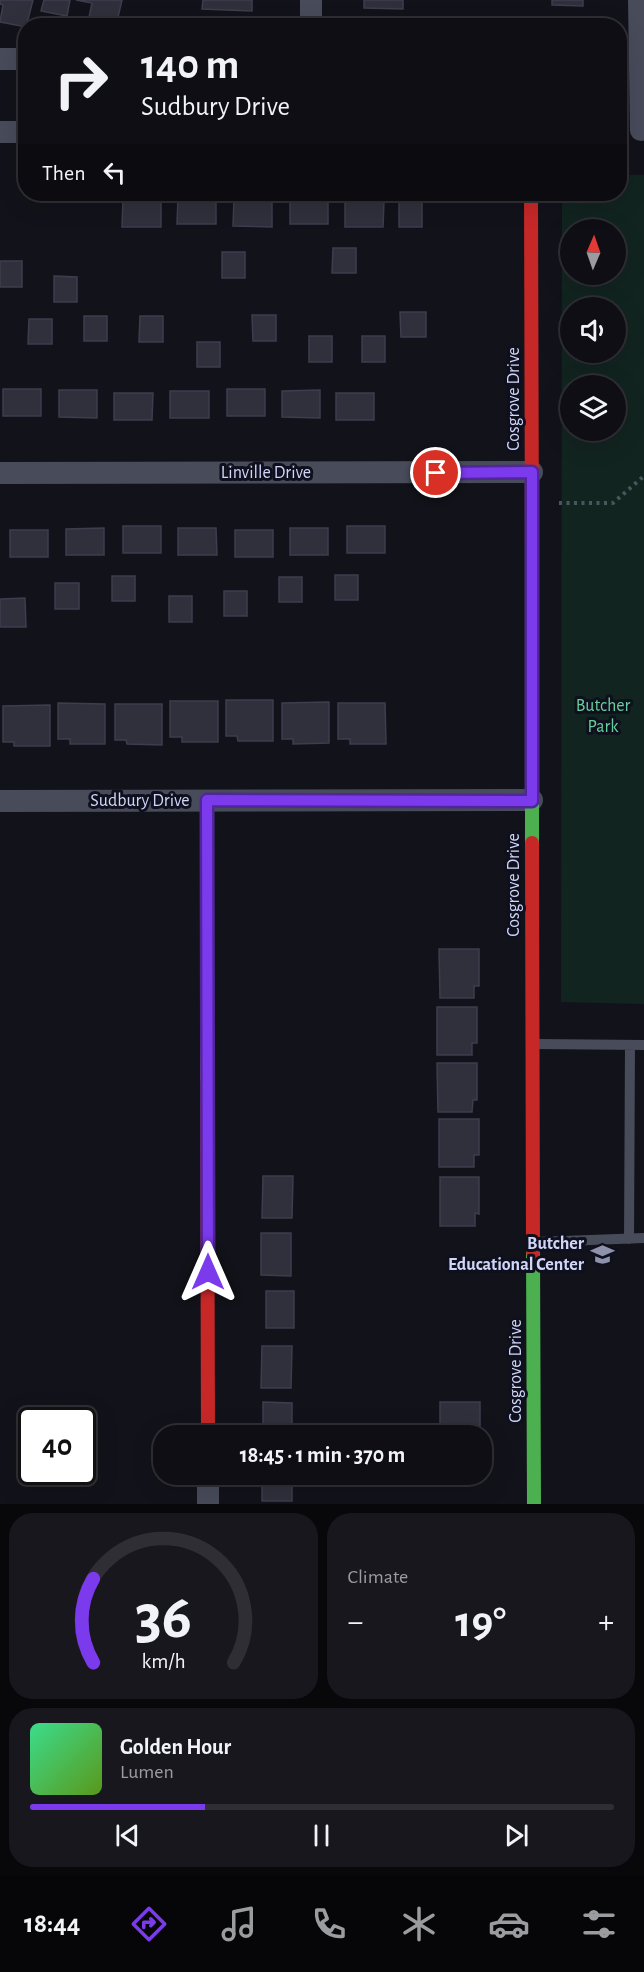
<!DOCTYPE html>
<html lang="en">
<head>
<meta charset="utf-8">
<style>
  :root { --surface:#0e0e14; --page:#17171d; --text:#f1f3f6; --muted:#9b9ca0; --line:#2e2e34; --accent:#7c3aed }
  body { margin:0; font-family:"Alegreya Sans",sans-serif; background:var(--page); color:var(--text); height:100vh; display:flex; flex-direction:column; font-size:22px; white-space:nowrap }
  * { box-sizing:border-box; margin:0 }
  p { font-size:20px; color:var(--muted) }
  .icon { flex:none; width:33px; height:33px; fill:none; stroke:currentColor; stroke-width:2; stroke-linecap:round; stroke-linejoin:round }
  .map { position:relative; height:1504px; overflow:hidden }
  .details { display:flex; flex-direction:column; gap:9px; padding:9px; background:#08080b; flex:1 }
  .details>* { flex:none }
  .top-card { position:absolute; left:18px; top:18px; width:609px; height:183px; border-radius:24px; box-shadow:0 6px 24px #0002,0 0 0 2px var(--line); background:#0e0e14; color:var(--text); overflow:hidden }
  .needle { width:39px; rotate:2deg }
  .buttons { position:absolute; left:560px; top:219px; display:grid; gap:12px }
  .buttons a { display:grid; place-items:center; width:66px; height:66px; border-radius:50%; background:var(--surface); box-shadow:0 6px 24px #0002,0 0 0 2px var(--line); font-size:30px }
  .speed { position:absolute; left:18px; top:1407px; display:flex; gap:12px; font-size:30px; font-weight:700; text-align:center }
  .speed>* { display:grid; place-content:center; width:78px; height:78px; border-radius:50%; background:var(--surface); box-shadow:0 6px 24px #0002,0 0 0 2px var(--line); line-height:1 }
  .speed .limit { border:3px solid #111; border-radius:9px; background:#fff; color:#111 }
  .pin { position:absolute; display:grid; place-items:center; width:51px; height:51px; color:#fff; margin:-26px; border:3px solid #fff; border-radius:50%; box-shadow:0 2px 6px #0007 }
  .me { position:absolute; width:66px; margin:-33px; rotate:0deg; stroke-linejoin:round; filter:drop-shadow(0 0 4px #0008) }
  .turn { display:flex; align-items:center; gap:21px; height:126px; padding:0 24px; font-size:27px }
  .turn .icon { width:78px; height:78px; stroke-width:2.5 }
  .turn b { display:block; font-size:42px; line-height:51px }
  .then { display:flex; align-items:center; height:57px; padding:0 24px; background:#0003; gap:12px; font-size:22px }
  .big { font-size:45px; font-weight:700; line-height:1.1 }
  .details .tile { flex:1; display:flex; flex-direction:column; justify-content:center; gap:9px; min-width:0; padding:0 21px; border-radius:24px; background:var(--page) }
  .details .dial { align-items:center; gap:0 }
  .dial svg { height:156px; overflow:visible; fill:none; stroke:var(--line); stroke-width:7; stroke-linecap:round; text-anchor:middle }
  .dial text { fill:var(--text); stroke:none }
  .song { display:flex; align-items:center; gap:18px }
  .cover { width:72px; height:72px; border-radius:9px; background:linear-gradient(135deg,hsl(150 70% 55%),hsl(90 70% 35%)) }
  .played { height:6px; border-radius:3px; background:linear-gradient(90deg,var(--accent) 30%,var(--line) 30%) }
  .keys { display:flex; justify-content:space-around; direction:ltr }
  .heat { display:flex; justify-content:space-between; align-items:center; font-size:33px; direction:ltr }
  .details .tiles { flex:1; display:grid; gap:9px; grid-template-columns:1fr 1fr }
  .tile:last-child { grid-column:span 2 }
  .trip { position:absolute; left:153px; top:1425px; width:339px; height:60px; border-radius:24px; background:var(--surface); box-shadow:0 6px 24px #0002,0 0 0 2px var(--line); font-weight:700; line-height:60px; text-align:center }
  .dock { display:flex; height:96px; justify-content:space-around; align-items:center; background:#060608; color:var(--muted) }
  .dock .icon { width:42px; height:42px }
  .dock .on { color:var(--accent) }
  .dock b { font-size:27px; color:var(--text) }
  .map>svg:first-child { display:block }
  .green { fill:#122420; fill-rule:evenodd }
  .building { fill:#30303c; stroke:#3d3e4d; stroke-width:1.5 }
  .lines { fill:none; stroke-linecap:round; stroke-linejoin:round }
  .path { stroke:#48575c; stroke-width:4; stroke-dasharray:3 4.5; stroke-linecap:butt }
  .lane { stroke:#484b5a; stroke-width:10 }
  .street { stroke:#484b5a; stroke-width:22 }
  .fast { stroke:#4caf50; stroke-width:14 }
  .slow { stroke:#ffc107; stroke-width:14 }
  .jam { stroke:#c62828; stroke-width:14 }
  .route-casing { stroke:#51269a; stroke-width:15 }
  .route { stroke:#7c3aed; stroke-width:10 }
  .labels { text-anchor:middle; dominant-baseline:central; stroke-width:6; stroke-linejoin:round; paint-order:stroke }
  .street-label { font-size:18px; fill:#d1d6f9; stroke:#0f101d }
  .park-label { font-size:18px; fill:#67cf9b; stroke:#0f101d }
  .poi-label { font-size:18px; font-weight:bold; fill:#d1d6f9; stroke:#0f101d; text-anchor:end }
</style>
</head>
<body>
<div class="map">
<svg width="644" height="1504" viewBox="0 0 644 1504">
  <rect width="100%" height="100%" fill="#12131a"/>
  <path class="green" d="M 620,175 L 644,175 L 644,1004 L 561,1002 L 562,194 L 620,194 ZM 570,230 L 615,230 L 615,274 L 570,274 ZM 570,308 L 615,308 L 615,352 L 570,352 ZM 570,386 L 615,386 L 615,430 L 570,430 Z"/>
  <path class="building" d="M 0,0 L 33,0 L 26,27 L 0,22 L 3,5 L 0,4 Z
    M 44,0 L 70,0 L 67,16 L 41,11 Z
    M 76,0 L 122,0 L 116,26 L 88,22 L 92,3 Z
    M 203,0 L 252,0 L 252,11 L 202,9 Z
    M 364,0 L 403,0 L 403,9 L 364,8 Z
    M 552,0 L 583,0 L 583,6 L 552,5 Z
    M 363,17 L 394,18 L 393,26 L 362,26 Z
    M 550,18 L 585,19 L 585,26 L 550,26 Z
    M 178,197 L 216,198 L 216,224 L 177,224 Z
    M 290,197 L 328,198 L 328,224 L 290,224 Z
    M 123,199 L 161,200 L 161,227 L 122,227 Z
    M 234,199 L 272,199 L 272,227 L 233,226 Z
    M 345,200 L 384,201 L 383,227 L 345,227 Z
    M 399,201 L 422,201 L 422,227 L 399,227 Z
    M 333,248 L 356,248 L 356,273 L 332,273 Z
    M 222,252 L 245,252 L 245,278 L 222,278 Z
    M 0,261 L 22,261 L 22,287 L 0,287 Z
    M 54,276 L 77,277 L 77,302 L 54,302 Z
    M 400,312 L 426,312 L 426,337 L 401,337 Z
    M 252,315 L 276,315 L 276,341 L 253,341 Z
    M 84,316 L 107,316 L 107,341 L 84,341 Z
    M 140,316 L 163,316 L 163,342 L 139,342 Z
    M 29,319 L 52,319 L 52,344 L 28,344 Z
    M 309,336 L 332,336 L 332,362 L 309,362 Z
    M 362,336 L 385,336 L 385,362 L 362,362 Z
    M 197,342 L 220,342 L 220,367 L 197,367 Z
    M 3,389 L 41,389 L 41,416 L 3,416 Z
    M 227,389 L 265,389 L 265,416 L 227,416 Z
    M 59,390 L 97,390 L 97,418 L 59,417 Z
    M 320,390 L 320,418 L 282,417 L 282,391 Z
    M 170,391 L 209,391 L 209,418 L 170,418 Z
    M 114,393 L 153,393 L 152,420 L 114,420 Z
    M 336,393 L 374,393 L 374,420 L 336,420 Z
    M 123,526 L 161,526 L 161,553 L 123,553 Z
    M 347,526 L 385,526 L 385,553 L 347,553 Z
    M 104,528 L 104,555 L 66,555 L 66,529 Z
    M 178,528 L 216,528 L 217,555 L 178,555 Z
    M 290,528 L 328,528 L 328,555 L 290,555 Z
    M 10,530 L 48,530 L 48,557 L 10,557 Z
    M 235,530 L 273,530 L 273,557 L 235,557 Z
    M 335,575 L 358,575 L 358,600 L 335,600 Z
    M 112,576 L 135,576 L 135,601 L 112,601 Z
    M 279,577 L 302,577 L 302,602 L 279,602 Z
    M 55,583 L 79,583 L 79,609 L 55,609 Z
    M 224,591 L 247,591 L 247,616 L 224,616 Z
    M 169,596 L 192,596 L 192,622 L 169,622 Z
    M 25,598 L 26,627 L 0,627 L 0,599 Z
    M 226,700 L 273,700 L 273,741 L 238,741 L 237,736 L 226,736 Z
    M 170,701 L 218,701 L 218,742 L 182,742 L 182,737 L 170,737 Z
    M 329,702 L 329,743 L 293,744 L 293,739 L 282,739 L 282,703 Z
    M 58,703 L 105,704 L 105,744 L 70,744 L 70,739 L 58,739 Z
    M 338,703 L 385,703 L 386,744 L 350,744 L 350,739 L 338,739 Z
    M 115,704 L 162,704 L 162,745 L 127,744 L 126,740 L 115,740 Z
    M 50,705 L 50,746 L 14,746 L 14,742 L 3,742 L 3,706 Z
    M 439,949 L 479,949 L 479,986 L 474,986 L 474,998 L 440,998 Z
    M 437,1007 L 477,1007 L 477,1043 L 472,1043 L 472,1055 L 437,1055 Z
    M 437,1063 L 477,1063 L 477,1100 L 473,1100 L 472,1112 L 438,1112 Z
    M 439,1119 L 479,1119 L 479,1155 L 474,1155 L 474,1167 L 439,1167 Z
    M 263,1176 L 293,1176 L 292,1218 L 262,1218 Z
    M 440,1177 L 479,1177 L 479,1214 L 475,1213 L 475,1226 L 440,1226 Z
    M 261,1233 L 291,1233 L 291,1276 L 261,1275 Z
    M 266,1291 L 294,1291 L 294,1328 L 266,1328 Z
    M 262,1346 L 292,1346 L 291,1388 L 261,1388 Z
    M 263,1402 L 292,1403 L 292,1436 L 263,1436 Z
    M 440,1402 L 480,1402 L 480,1436 L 440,1436 Z
    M 262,1474 L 292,1474 L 292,1501 L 262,1501 Z"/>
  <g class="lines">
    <path class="path" d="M 559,503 L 613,503 L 644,476"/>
    <path class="lane" d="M 536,1044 L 644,1045
      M 629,1239 L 630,1045
      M 536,1242 L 644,1238"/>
    <path class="street" d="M 311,0 L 311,26
      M 639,0 L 641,130
      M 0,59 L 26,59
      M 0,132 L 26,132
      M 0,473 L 532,472
      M 0,801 L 532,800
      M 208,1474 L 208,1504"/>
    <path class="fast" d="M 532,552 L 532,843
      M 533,1252 L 534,1504"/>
    <path class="slow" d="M 207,800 L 207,1083"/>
    <path class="jam" d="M 531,194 L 532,552
      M 532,843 L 533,1252
      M 207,1083 L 208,1436"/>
  </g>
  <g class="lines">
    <defs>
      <path id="route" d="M 208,1272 L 207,800 L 532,801 L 532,472 L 436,473"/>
    </defs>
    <use href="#route" class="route-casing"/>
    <use href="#route" class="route"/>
  </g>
  <defs>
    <symbol id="school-bare" viewBox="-9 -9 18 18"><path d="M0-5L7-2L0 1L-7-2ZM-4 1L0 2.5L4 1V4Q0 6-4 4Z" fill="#8e92ab" stroke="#0f101d" stroke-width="2.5" paint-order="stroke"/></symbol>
  </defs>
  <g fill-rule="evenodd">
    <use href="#school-bare" x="586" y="1238" width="33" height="33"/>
  </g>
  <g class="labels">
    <g class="street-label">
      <text transform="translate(514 399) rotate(-90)">Cosgrove Drive</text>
      <text x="266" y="473">Linville Drive</text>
      <text x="140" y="801">Sudbury Drive</text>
      <text transform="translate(514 885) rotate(-90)">Cosgrove Drive</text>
      <text transform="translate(516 1371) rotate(-90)">Cosgrove Drive</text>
    </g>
    <g class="park-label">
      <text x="603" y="706">Butcher<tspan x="603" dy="21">Park</tspan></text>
    </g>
    <g class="poi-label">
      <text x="584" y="1244">Butcher<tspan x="584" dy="21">Educational Center</tspan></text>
    </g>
  </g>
</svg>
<div class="buttons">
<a><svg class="needle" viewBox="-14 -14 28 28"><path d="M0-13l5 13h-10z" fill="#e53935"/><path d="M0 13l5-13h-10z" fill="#9b9ca0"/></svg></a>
<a><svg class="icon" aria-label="sound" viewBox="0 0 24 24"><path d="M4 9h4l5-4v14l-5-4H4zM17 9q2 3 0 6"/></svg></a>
<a><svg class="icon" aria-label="layers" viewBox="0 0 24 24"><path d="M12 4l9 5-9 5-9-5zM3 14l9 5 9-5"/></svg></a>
</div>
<div class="speed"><div class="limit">40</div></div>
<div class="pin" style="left:436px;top:473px;background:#d93025"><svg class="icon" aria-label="arrive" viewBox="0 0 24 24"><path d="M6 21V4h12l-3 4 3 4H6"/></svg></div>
<svg class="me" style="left:208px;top:1272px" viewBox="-20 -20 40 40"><path d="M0-17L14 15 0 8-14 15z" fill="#7c3aed" stroke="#fff" stroke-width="4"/></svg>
<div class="trip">18:45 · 1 min · 370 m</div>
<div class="top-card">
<div class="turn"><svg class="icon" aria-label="right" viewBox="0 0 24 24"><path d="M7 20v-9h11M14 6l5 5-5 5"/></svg><div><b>140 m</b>Sudbury Drive</div></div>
<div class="then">Then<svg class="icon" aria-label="left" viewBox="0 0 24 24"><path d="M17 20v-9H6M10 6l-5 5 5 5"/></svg></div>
</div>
</div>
<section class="details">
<div class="tiles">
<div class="tile dial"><svg viewBox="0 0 100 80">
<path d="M14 69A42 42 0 1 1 86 69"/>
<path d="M14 69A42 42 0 0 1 14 26" stroke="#7c3aed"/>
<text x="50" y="56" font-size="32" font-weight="700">36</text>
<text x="50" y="72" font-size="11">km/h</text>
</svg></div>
<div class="tile"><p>Climate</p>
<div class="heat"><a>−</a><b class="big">19°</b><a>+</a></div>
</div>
<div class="tile">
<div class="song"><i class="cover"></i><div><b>Golden Hour</b><p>Lumen</p></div></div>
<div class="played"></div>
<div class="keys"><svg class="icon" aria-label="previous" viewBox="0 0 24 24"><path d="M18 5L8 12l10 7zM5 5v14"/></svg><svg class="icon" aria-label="pause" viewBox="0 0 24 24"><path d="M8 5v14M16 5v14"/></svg><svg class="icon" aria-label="next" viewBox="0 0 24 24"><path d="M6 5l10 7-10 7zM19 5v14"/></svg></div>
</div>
</div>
</section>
<nav class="dock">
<b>18:44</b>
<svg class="icon on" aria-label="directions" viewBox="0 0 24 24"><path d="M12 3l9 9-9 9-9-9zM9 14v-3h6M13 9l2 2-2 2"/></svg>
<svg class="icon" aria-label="music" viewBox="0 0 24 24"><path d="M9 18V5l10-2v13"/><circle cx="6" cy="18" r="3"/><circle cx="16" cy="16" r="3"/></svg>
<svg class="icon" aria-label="phone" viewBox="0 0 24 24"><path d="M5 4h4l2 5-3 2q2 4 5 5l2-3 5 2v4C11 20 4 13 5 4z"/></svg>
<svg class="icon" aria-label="climate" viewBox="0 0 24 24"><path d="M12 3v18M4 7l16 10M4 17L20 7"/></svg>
<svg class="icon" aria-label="car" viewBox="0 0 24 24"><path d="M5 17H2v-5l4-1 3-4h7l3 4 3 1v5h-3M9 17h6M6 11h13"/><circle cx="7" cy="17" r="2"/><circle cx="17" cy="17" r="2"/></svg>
<svg class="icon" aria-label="filters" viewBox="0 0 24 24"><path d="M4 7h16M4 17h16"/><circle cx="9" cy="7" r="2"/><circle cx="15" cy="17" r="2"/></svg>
</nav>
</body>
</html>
